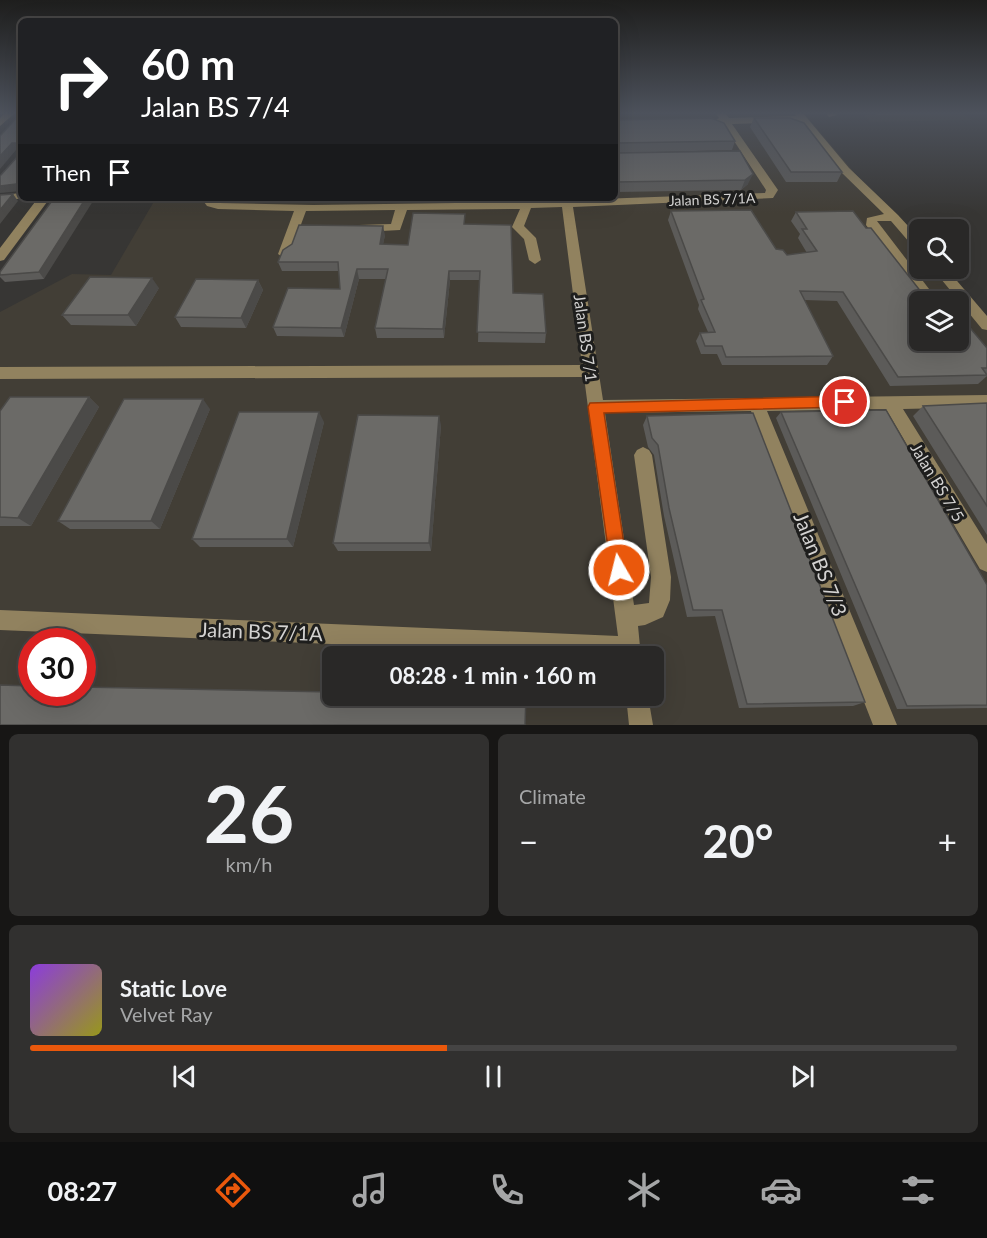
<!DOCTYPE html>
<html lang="en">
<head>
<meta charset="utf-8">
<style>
  :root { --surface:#292827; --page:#31302f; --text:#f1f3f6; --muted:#a5a6a7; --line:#454444; --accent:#ea580c }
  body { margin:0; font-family:Lato,sans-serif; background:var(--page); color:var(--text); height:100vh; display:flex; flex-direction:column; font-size:22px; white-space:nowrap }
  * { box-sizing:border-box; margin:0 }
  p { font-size:20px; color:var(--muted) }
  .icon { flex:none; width:33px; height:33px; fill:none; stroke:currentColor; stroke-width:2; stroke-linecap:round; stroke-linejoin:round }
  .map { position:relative; height:725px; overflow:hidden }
  .drawer { display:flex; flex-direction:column; gap:9px; padding:9px; background:#171615; flex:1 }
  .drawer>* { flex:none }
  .guide { position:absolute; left:18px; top:18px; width:600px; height:183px; border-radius:9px; box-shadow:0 6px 24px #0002,0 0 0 2px var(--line); background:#202124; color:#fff; overflow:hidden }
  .controls { position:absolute; left:909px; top:219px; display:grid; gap:12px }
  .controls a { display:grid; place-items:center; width:60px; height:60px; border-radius:9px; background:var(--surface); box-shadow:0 6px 24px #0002,0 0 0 2px var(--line); font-size:30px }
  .speed { position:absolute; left:18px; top:628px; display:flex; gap:12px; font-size:30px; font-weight:700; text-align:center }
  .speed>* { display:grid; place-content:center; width:78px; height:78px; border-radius:50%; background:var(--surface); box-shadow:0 6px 24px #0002,0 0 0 2px var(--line); line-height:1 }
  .speed .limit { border:9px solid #d22; background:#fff; color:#111 }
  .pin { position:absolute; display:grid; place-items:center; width:51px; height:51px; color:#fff; margin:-26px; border:3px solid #fff; border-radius:50%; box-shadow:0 2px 6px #0007 }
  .me { position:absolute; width:66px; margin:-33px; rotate:352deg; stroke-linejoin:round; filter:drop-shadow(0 0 4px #0008) }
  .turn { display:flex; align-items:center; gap:21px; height:126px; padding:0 24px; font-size:27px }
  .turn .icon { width:78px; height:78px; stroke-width:2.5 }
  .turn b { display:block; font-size:42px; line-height:51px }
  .then { display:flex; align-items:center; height:57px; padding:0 24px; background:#0003; gap:12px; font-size:22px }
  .big { font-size:45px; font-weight:700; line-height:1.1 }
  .drawer .widget { flex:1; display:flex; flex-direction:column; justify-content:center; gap:9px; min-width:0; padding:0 21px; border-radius:9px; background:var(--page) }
  .drawer .dial { align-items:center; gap:0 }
  .dial b { font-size:78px; line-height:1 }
  .song { display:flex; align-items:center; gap:18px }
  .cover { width:72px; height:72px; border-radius:9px; background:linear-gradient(135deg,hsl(270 70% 55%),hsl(60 70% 35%)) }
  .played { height:6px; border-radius:3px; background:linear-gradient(90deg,var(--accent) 45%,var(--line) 45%) }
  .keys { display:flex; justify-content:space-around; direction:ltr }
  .heat { display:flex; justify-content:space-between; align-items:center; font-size:33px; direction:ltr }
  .drawer .tiles { flex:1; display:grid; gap:9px; grid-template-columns:1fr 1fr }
  .widget:last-child { grid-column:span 2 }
  .trip { position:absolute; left:322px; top:646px; width:342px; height:60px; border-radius:9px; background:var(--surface); box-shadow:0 6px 24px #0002,0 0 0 2px var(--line); font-weight:700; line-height:60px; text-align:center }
  .tab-bar { display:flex; height:96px; justify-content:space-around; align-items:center; background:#101010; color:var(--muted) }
  .tab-bar .icon { width:42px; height:42px }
  .tab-bar .selected { color:var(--accent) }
  .tab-bar b { font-size:27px; color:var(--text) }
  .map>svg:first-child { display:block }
  .built { fill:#423e36; fill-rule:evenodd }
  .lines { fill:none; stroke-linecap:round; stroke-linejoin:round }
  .minor { fill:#91825f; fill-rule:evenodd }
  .wall { fill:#5c5b59 }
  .shaded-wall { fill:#4b4a48 }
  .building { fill:#6b6a67; stroke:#4b4a48; stroke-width:1.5 }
  .route { fill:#ea580c; stroke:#983908; stroke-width:1.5 }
  .labels { text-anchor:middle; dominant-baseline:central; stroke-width:6; stroke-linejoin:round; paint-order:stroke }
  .far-street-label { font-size:14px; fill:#d3d2d1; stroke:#1e1e1d }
  .street-label { font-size:16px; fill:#d3d2d1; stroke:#1e1e1d }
  .near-street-label { font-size:20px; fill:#d3d2d1; stroke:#1e1e1d }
</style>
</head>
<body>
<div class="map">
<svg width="987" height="725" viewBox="0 0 987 725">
  <rect width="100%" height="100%" fill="#373634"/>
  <path class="built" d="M 615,112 L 803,112 L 919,249 L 920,268 L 936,269 L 987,328 L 987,725 L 0,725 L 0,312 L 72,274 L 111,275 L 156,198 L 615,198 ZM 920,302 L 958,302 L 958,340 L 920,340 ZM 32,642 L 82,642 L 82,693 L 32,693 ZM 333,657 L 654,657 L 654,696 L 333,696 Z
    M 861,112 L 961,112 L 972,120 L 871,122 Z"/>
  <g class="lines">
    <path class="minor" d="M 6,112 L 16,112 L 0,126 L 0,118 Z
      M 715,112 L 724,112 L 729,118 L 796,116 L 793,112 L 802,112 L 849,168 L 898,215 L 920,239 L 920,251 L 916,250 L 891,221 L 877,221 L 939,302 L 924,302 L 866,225 L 867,218 L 884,214 L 841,172 L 800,122 L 732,124 L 778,190 L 773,198 L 573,207 L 603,400 L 987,395 L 987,407 L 903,409 L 987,544 L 987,572 L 980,569 L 886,409 L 767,411 L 897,725 L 873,725 L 751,411 L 605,413 L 634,605 L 649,603 L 651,577 L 634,455 L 637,450 L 643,447 L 649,450 L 652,455 L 671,577 L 670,600 L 663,617 L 645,625 L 638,626 L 641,657 L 0,630 L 0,610 L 618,636 L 584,377 L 0,379 L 0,367 L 582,365 L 562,207 L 531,208 L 524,226 L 536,238 L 541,260 L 535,264 L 529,260 L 524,239 L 512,227 L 520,209 L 407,210 L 400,230 L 363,232 L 357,228 L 359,225 L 391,224 L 395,210 L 306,211 L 290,254 L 284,258 L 278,254 L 294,211 L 218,209 L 207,206 L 201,198 L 213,198 L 219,203 L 313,205 L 521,202 L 520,198 L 532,198 L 532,201 L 561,200 L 560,198 L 572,198 L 572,200 L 765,193 L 766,190 L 723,124 L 714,121 L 719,118 Z
      M 825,112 L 834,112 L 837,115 L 829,117 Z
      M 21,193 L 21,198 L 25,198 L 0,201 L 0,195 Z
      M 38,198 L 50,198 L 4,260 L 0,261 L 0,248 Z
      M 932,268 L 946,268 L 987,316 L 987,330 L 982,329 Z
      M 626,696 L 648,696 L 653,725 L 629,725 Z"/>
  </g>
  <path class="wall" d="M 873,112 L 987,112 L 987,114 L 877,115 Z
    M 754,118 L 842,172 L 837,182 L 786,182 L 750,127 Z
    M 615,120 L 735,141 L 732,150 L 616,153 L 740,151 L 748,184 L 741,190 L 615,192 Z
    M 54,198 L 44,279 L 5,282 L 0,277 L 0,272 Z
    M 671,211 L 776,249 L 787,255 L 807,253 L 798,238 L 800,234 L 791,221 L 796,212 L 920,340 L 987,348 L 987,376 L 978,384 L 890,386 L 837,301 L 804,300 L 833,356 L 827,365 L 722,365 L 717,354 L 701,354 L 696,341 L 700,333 L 708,332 L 698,309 L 699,305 L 668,220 Z
    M 465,224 L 513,293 L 546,333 L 545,343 L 478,342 L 480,280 L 450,280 L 444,338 L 377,338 L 375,328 L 386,279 L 359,279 L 344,337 L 277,336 L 273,327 L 340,289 L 339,271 L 282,271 L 278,262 L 385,235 L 383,244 L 408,245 Z
    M 258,280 L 263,290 L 246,328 L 181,327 L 175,317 Z
    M 159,288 L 136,326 L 71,325 L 62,315 Z
    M 89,397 L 99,407 L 31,526 L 0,526 L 0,411 Z
    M 987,403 L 987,535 L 913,416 L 923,406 Z
    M 210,409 L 160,529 L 70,529 L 58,521 Z
    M 781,412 L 987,585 L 987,708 L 897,709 L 776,418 Z
    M 647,416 L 865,702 L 853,706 L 739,708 L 715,616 L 687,617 L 664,516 L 654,455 L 648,447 L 643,425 Z
    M 324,422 L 293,547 L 200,547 L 192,539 Z
    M 441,425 L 431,551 L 338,551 L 333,543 Z"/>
  <path class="shaded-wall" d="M 12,143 L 18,143 L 21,149 L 16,150 L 0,169 L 0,156 Z
    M 753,174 L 748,184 L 741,190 L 745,180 Z
    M 16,184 L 21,191 L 0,193 L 0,186 Z
    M 13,194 L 18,201 L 0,224 L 0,210 Z
    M 86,198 L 95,198 L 44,279 L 39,272 Z
    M 383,226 L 385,235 L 381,254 L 380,244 Z
    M 357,269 L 359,279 L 344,337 L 341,328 Z
    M 449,271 L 450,280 L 444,338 L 443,329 Z
    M 152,278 L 159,288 L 136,326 L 128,315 Z
    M 258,280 L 263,290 L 246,328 L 241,318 Z
    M 89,397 L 99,407 L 31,526 L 18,518 Z
    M 203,399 L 210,409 L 160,529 L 151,521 Z
    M 319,412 L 324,422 L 293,547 L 287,539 Z
    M 439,416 L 441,425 L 431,551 L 429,543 Z"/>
  <path class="building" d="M 21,113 L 21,186 L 20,187 L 16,184 L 0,186 L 0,176 L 18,156 L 18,143 L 12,143 L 0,156 L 0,136 Z
    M 711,118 L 724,123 L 735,141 L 617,143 L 615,149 L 615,120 Z
    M 754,118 L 790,118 L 804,123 L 842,172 L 791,172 Z
    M 615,151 L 617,153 L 740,151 L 753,174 L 745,180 L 615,182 Z
    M 13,194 L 0,210 L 0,195 Z
    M 54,198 L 86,198 L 39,272 L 0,275 L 0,272 Z
    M 751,210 L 776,249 L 783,250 L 787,255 L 817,251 L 802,229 L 807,229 L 796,212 L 853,211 L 866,228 L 871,228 L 929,302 L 920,302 L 920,340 L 958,340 L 958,323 L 966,323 L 987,348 L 987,368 L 982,368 L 987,375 L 898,377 L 843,292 L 800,291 L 833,356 L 726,357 L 722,346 L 705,346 L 700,333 L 715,332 L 701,300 L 704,299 L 671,211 Z
    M 413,213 L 465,214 L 464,224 L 511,225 L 513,293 L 543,294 L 546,333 L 477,332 L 480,271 L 449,271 L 443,329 L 375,328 L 388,269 L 357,269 L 341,328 L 273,327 L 288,288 L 340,289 L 338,262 L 278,262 L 283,250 L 292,244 L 299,225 L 383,226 L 380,244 L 408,245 Z
    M 90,277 L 152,278 L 128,315 L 62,315 Z
    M 196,279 L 258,280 L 241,318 L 175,317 Z
    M 10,397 L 89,397 L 18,518 L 0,517 L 0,411 Z
    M 124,399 L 203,399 L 151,521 L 58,521 Z
    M 987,403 L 987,506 L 923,406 Z
    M 886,410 L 987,585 L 987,705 L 907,706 L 781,412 Z
    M 239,412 L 319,412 L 287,539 L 192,539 Z
    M 753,413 L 865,702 L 747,704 L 722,610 L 693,610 L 669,508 L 658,445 L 652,438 L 647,416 Z
    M 358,415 L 439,416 L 429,543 L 333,543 Z
    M 0,685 L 32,686 L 32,693 L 82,693 L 82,687 L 333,692 L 333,696 L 526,696 L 525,725 L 0,725 Z"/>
  <linearGradient id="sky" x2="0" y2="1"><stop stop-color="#1e1e1d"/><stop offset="0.53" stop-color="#4d525c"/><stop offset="1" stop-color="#4d525c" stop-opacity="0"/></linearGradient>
  <rect width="987" height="213" fill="url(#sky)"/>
  <path class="route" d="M 845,396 L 850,397 L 852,402 L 850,406 L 845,407 L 604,413 L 628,570 L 625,576 L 619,579 L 612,576 L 588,407 L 590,403 Z"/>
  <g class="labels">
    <g class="far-street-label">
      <text transform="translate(712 199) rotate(-2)">Jalan BS 7/1A</text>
    </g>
    <g class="street-label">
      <text transform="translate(586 338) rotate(82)">Jalan BS 7/1</text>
      <text transform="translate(938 482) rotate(59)">Jalan BS 7/5</text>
    </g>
    <g class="near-street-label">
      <text transform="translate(821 564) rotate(68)">Jalan BS 7/3</text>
      <text transform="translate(261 631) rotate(2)">Jalan BS 7/1A</text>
    </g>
  </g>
</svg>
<div class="controls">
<a><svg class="icon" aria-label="search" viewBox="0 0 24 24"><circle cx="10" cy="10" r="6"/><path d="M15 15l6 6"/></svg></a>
<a><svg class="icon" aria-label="layers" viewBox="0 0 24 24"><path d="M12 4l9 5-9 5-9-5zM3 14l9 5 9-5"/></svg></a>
</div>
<div class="speed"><div class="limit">30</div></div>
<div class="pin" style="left:845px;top:402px;background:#d93025"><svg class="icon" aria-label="arrive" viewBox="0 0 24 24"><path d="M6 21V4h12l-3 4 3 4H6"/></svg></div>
<svg class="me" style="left:619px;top:570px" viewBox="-20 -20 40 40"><circle r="17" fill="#ea580c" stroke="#fff" stroke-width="3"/><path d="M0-11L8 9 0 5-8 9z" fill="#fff"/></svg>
<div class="trip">08:28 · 1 min · 160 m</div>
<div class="guide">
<div class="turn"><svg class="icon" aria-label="right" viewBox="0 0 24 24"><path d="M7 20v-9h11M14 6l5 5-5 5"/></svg><div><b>60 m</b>Jalan BS 7/4</div></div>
<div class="then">Then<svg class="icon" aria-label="arrive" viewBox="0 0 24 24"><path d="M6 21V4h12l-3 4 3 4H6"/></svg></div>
</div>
</div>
<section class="drawer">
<div class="tiles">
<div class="widget dial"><b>26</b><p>km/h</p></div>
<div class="widget"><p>Climate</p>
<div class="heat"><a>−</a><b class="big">20°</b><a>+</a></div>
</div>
<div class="widget">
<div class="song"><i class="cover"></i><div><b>Static Love</b><p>Velvet Ray</p></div></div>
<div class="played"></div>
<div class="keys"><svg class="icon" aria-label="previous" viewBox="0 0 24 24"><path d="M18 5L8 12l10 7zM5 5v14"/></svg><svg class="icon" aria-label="pause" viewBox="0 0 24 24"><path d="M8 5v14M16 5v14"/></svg><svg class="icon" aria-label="next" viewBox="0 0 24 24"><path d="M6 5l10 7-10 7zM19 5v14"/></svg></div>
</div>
</div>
</section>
<nav class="tab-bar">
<b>08:27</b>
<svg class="icon selected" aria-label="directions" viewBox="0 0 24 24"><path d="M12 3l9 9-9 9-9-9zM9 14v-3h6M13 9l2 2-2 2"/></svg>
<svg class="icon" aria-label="music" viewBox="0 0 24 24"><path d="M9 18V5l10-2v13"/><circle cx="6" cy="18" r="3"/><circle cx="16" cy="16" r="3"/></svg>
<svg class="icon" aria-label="phone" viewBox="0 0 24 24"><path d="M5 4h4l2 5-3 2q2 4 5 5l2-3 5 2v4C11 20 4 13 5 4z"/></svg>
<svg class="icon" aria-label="climate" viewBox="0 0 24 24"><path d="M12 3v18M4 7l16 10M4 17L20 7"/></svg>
<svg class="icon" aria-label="car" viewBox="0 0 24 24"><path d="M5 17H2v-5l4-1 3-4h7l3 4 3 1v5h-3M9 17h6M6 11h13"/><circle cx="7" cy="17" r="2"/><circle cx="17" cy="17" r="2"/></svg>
<svg class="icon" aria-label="filters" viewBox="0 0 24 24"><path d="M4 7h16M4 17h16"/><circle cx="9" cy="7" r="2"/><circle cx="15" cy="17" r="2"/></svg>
</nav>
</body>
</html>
